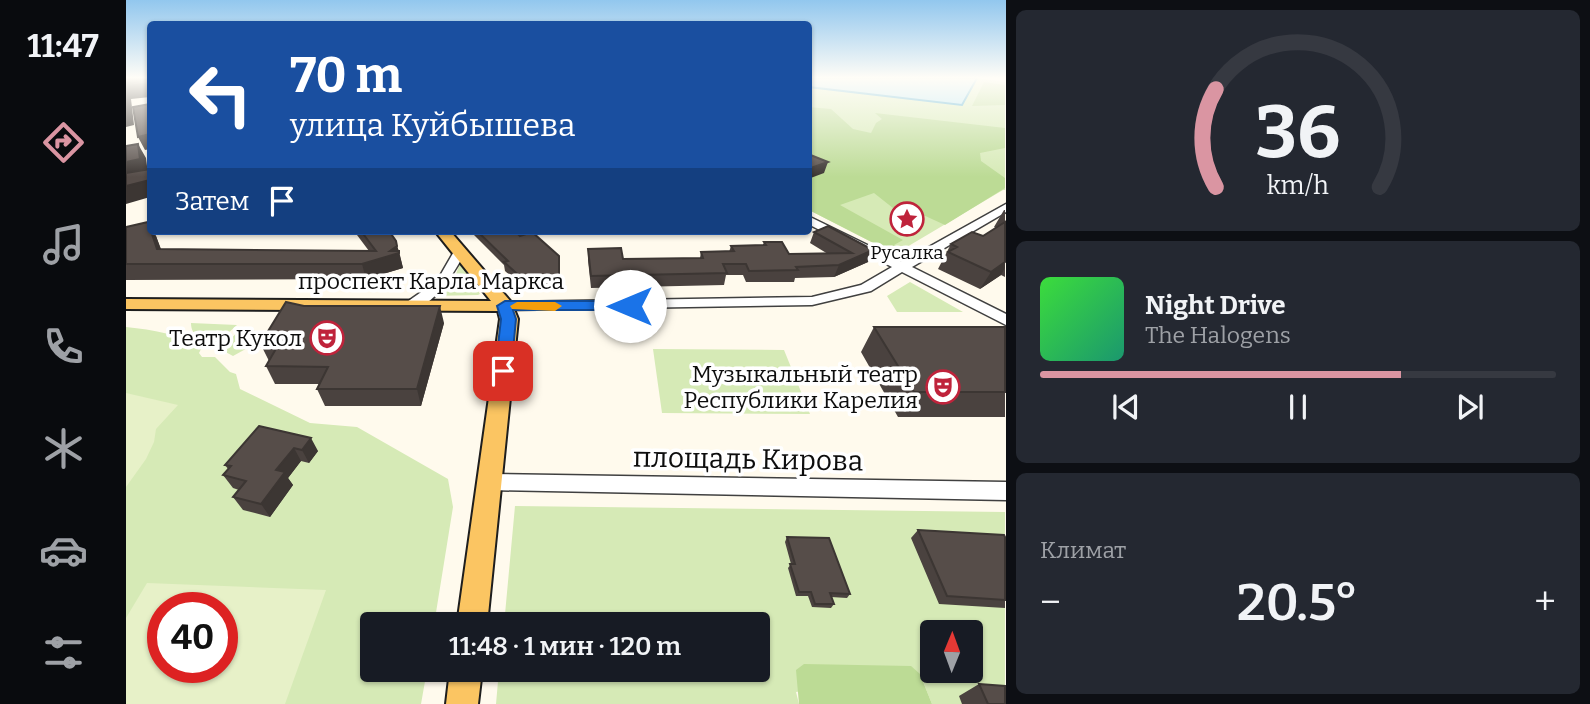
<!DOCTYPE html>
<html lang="ru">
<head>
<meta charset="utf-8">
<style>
  :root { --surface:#171b24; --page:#242831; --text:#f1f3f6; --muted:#9ea1a6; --line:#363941; --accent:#da95a2 }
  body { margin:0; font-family:Bitter,serif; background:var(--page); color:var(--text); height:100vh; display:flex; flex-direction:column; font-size:26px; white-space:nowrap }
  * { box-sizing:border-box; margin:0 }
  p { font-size:23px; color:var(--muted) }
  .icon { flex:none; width:38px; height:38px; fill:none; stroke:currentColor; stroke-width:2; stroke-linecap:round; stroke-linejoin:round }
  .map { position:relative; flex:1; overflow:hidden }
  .panel { display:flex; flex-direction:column; gap:10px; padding:10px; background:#0d0f14; width:584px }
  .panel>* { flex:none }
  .hud { position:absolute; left:21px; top:21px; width:665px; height:214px; border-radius:7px; box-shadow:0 2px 5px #0004; background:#1a4fa0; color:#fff; overflow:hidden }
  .needle { width:46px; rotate:1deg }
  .buttons { position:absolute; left:794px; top:620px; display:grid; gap:14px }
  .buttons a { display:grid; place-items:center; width:63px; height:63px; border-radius:7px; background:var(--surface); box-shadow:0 2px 5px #0004; font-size:35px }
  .speed { position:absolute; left:21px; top:592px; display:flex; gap:14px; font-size:35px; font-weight:700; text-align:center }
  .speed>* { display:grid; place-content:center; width:91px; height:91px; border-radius:50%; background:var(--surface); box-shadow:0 2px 5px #0004; line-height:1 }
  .speed .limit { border:10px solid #d22; background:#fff; color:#111 }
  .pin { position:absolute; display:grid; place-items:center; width:60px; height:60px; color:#fff; margin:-30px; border-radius:14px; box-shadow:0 4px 10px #0006 }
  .me { position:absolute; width:77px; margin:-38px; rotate:270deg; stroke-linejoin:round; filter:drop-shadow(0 0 5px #0008) }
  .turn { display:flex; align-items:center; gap:24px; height:147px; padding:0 28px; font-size:32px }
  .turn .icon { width:91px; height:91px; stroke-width:2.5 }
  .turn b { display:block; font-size:49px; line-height:60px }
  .then { display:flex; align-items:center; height:66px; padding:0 28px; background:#0003; gap:14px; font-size:26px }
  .big { font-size:52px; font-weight:600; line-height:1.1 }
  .panel .card { flex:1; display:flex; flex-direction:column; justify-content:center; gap:10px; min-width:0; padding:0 24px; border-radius:10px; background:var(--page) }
  .panel .dial { align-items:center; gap:0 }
  .dial svg { height:182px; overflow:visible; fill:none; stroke:var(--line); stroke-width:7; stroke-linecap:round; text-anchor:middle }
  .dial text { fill:var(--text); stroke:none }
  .song { display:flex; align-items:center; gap:21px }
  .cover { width:84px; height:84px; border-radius:10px; background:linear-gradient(135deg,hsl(120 70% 55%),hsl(160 70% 35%)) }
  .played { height:7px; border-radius:4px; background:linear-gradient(90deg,var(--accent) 70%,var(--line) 70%) }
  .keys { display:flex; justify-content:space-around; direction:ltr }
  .heat { display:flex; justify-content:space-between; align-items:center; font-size:38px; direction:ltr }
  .trip { position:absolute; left:234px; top:612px; width:410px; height:70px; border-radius:7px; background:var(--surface); box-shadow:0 2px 5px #0004; font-weight:600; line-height:70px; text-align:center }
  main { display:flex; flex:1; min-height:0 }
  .tab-bar { display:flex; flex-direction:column; width:126px; justify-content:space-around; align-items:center; background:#090b0e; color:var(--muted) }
  .tab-bar .icon { width:49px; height:49px }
  .tab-bar .on { color:var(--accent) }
  .tab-bar b { font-size:32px; color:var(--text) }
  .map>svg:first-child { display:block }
  .green { fill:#d6eab6; fill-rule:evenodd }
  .forest { fill:#bcdb95 }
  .pitch { fill:#e7f1c8; fill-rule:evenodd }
  .water { fill:#b1e4f7; stroke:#37a2cf; stroke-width:2 }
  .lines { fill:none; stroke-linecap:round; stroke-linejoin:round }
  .minor-casing { stroke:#404040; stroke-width:3 }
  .major-casing { stroke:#1e1e1e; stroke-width:4 }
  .minor { fill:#fff; fill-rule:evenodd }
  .major { fill:#fbc562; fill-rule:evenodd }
  .wall { fill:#4a423f }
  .shaded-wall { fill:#3c3633 }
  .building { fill:#564d49; stroke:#3c3633; stroke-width:2 }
  .route { fill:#1a73e8; stroke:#114b97; stroke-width:2 }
  .slow { fill:#f59e0b }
  .labels { text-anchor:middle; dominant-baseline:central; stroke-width:7; stroke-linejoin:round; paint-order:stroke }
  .far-poi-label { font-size:19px; fill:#0d0d0d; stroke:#fff }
  .street-label { font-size:23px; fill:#0d0d0d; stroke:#fff }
  .poi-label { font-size:23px; fill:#0d0d0d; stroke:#fff; text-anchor:end }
  .near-street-label { font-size:28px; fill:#0d0d0d; stroke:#fff }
</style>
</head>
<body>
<main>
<nav class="tab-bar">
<b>11:47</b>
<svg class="icon on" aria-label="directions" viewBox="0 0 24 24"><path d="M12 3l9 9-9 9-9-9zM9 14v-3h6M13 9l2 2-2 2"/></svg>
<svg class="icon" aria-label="music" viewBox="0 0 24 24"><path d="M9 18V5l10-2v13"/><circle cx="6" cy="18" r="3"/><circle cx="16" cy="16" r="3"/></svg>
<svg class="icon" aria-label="phone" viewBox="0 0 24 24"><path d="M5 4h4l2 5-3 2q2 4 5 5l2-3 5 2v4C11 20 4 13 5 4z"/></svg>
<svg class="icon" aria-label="climate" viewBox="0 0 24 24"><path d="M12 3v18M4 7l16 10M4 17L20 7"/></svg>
<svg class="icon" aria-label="car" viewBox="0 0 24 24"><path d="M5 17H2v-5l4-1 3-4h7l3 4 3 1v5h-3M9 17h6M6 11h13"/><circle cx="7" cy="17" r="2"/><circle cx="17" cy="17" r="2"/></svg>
<svg class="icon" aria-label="filters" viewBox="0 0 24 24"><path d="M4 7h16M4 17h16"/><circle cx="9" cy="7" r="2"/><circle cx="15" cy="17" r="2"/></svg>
</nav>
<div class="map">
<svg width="880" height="704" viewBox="0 0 880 704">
  <rect width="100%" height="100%" fill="#fffaed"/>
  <path class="green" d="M 851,78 L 879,82 L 879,190 L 877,190 L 769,254 L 683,210 L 682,87 L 836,105 Z
    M 334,263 L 354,294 L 352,295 L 305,296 L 329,277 Z
    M 784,282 L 837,312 L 771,312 L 761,296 Z
    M 65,323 L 111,325 L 89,345 C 77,340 65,337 65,323 Z
    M 0,327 C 29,330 50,334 76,347 L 73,353 L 76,357 L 89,357 L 104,372 L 110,374 L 114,389 L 184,423 L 231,427 L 322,479 L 327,507 L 308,625 L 247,625 L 247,670 L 301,670 L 295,704 L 0,704 ZM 37,607 L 96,607 L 96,667 L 37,667 Z
    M 117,327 L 133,332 L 127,345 L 107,356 L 94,349 Z
    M 527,349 L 658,350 L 684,414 L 536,413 Z
    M 389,506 L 879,512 L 879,704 L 806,704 L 794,674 L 670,692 L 673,704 L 370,704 L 373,670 L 632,670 L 632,625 L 378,625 ZM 807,632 L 845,632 L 845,670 L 807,670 Z"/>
  <path class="forest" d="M 858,82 L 879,85 L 879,105 L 846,106 Z
    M 682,107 L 705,109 L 727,129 L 745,133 L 750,123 L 756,119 L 749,113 L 879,128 L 879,148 L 854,153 L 855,161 L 879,178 L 879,188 L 819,225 L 795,214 L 772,212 L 748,193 L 714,205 L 777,240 L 768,245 L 774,253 L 769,254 L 683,210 Z
    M 678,664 L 785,666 L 794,674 L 806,704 L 673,704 L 670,670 Z"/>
  <path class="pitch" d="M 0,393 L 52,405 L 30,429 L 28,442 L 20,459 L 0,487 Z
    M 21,583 L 200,590 L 159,704 L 0,704 L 0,618 ZM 96,607 L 96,667 L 37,667 L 37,607 Z"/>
  <path class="water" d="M 683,78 L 851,78 L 836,105 L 683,87 Z"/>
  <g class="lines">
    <defs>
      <path id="minor" d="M 880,204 L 880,212 L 786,267 L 880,314 L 880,325 L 776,272 L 745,291 L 686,305 L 379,310 L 372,306 L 379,302 L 686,297 L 735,285 L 766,267 L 682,224 L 682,216 L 776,262 Z
        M 334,247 L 340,251 C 330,269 306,313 281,308 L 279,305 L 281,302 L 311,281 L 330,248 Z
        M 364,474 L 880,482 L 880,500 L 364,490 L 357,488 L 354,482 L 357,476 Z"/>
      <path id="major" d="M 309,231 L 324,231 L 385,302 L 392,319 L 361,625 L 331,625 L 374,319 L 372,311 L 0,309 L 0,299 L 365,301 Z
        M 324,670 L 356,670 L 352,704 L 320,704 Z"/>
    </defs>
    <use href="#minor" class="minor-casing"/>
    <use href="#major" class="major-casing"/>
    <use href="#minor" class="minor"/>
    <use href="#major" class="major"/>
  </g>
  <path class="wall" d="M 878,210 L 879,210 L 879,277 L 875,275 L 854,289 L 812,269 L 825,244 L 857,236 L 870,228 L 868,227 Z
    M 22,222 L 24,227 L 24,231 L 30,236 L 35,249 L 243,251 L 228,231 L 263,231 L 273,251 L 277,268 L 240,279 L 0,280 L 0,227 Z
    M 347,231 L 389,231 L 394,236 L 433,256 L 433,289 L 399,289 L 379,271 L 378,265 L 348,235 Z
    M 688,232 L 747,250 L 742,262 L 708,277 L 669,278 L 668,282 L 620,282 L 617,275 L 600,275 L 598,285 L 465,288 L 462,260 L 462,249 L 497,259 L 574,258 L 575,252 L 603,252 L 605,246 L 637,245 L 638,242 L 663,254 L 702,254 L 684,243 Z
    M 178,306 L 318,323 L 295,406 L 199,406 L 191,389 L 193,384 L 149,384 L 140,366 L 143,361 L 136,347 L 138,345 L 136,341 Z
    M 748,327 L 879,327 L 879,417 L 772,417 L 735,352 Z
    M 133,426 L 192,451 L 183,463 L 175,461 L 162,478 L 167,485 L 144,517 L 117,510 L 107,497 L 113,490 L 107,488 L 97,475 L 102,469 L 99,465 Z
    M 792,530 L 879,537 L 879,608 L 813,604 L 785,538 Z
    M 661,537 L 724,594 L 721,598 L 705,597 L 708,604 L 705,608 L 686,607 L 682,596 L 670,596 L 662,568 L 665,564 L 659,542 Z
    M 853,684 L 879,704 L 836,704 L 833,696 Z"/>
  <path class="shaded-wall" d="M 0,78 L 21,78 L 24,83 L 24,97 L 5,99 L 8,125 L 0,127 Z
    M 24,134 L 24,149 L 19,150 L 12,137 Z
    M 12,144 L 20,158 L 22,174 L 0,179 L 0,162 Z
    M 702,162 L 698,173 L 682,179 L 682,169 Z
    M 24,180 L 24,197 L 0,204 L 0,186 Z
    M 25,231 L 27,231 L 30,236 L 40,264 L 31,249 Z
    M 270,241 L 277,268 L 240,279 L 236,264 L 264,251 Z
    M 747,250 L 742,262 L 708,277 L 713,265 Z
    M 879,262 L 879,268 L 875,275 L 854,289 L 865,272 Z
    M 314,306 L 318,323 L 295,406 L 291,389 Z
    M 185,438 L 192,451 L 183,463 L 176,450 Z
    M 168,448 L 175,461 L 162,478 L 167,485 L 144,517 L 135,504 L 150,470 Z"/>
  <path class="building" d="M 20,78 L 24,78 L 24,83 L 0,86 L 0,84 L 20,80 Z
    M 24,104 L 24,134 L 12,137 L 7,107 Z
    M 12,144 L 14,159 L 0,162 L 0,146 Z
    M 682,154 L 702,162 L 682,169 Z
    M 24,169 L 24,180 L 0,186 L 0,173 Z
    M 22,222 L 31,249 L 250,251 L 235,231 L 263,231 L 270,241 L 271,246 L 264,251 L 273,251 L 273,253 L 236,264 L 0,264 L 0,227 Z
    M 879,222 L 879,262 L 865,272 L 822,252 L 831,247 L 825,244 L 846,232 L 857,236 Z
    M 702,226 L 747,250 L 713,265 L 670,267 L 672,270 L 623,271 L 620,264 L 597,264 L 601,273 L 465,276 L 462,249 L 495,248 L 497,259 L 577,258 L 575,252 L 608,251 L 605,246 L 640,245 L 638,242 L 656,242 L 663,254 L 726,253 L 688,232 Z
    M 351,231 L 389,231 L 394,236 L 406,232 L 433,256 L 433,281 L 398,280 L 378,262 L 382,261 Z
    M 160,302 L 178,306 L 314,306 L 291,389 L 191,389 L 202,367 L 140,366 L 151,347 L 136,347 L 140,341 L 136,341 Z
    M 748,327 L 879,327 L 879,392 L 788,392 Z
    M 133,426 L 185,438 L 176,450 L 168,448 L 150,470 L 159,472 L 135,504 L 107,497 L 120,481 L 97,475 L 105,466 L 99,465 Z
    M 792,530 L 878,535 L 879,537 L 879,600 L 821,596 Z
    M 661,537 L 703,538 L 724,594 L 704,593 L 708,604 L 689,604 L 685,592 L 673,592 L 664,564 L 669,564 Z
    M 853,684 L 879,686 L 879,704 L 862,704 Z"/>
  <linearGradient id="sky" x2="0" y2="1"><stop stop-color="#92c7ee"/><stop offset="0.44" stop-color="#fffdf7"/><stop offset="1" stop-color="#fffdf7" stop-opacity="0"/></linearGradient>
  <rect width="880" height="177" fill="url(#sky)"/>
  <path class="route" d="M 379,301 L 504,301 L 512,306 L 504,310 L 387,310 L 390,319 L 385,371 L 377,376 L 369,371 L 375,319 L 371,306 Z"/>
  <path class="slow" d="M 391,302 L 429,302 L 436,306 L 429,311 L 386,309 L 384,306 Z"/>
  <defs>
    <symbol id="sight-ring" viewBox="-11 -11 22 22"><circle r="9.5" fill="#fff" stroke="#bf233b" stroke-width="1.5"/><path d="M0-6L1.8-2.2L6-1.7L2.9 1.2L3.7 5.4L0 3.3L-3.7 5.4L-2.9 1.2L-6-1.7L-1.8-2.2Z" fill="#bf233b"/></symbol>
    <symbol id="theatre-ring" viewBox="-11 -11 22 22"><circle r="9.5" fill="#fff" stroke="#bf233b" stroke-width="1.5"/><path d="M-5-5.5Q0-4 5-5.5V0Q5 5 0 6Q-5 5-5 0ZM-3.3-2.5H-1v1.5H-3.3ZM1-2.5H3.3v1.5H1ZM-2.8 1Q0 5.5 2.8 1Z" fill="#bf233b"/></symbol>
  </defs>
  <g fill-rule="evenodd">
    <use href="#sight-ring" x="762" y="200" width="38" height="38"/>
    <use href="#theatre-ring" x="182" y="319" width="38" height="38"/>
    <use href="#theatre-ring" x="798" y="368" width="38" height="38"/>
  </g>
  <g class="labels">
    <g class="far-poi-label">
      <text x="781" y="252">Русалка</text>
    </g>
    <g class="street-label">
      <text x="305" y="281">проспект Карла Маркса</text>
    </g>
    <g class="poi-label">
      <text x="176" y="338">Театр Кукол</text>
      <text x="792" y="374">Музыкальный театр<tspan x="792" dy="26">Республики Карелия</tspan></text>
    </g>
    <g class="near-street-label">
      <text transform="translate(622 459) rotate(1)">площадь Кирова</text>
    </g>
  </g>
</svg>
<div class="buttons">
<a><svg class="needle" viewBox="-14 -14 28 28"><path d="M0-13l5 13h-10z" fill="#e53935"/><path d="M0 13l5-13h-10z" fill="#9ea1a6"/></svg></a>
</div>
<div class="speed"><div class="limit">40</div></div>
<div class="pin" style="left:377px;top:371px;background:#d93025"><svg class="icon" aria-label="arrive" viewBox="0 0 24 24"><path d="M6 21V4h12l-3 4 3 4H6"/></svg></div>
<svg class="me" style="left:504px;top:306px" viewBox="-20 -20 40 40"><circle r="19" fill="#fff"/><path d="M0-13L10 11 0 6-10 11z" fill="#1a73e8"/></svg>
<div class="trip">11:48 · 1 мин · 120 m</div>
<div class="hud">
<div class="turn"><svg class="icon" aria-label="left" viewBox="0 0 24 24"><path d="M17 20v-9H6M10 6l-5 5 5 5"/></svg><div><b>70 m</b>улица Куйбышева</div></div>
<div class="then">Затем<svg class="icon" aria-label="arrive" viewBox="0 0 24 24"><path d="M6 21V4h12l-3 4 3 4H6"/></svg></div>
</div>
</div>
<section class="panel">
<div class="card dial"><svg viewBox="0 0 100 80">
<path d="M14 69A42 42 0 1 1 86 69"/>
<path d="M14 69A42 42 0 0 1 14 26" stroke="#da95a2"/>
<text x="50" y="56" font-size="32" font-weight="700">36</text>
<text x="50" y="72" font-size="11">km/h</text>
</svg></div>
<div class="card">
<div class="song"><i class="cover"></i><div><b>Night Drive</b><p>The Halogens</p></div></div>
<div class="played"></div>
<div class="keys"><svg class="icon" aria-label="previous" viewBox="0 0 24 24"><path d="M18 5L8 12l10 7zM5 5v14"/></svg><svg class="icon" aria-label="pause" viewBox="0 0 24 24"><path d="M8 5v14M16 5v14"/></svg><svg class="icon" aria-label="next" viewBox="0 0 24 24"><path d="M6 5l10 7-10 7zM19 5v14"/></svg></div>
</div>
<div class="card"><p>Климат</p>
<div class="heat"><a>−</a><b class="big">20.5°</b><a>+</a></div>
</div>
</section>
</main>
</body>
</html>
